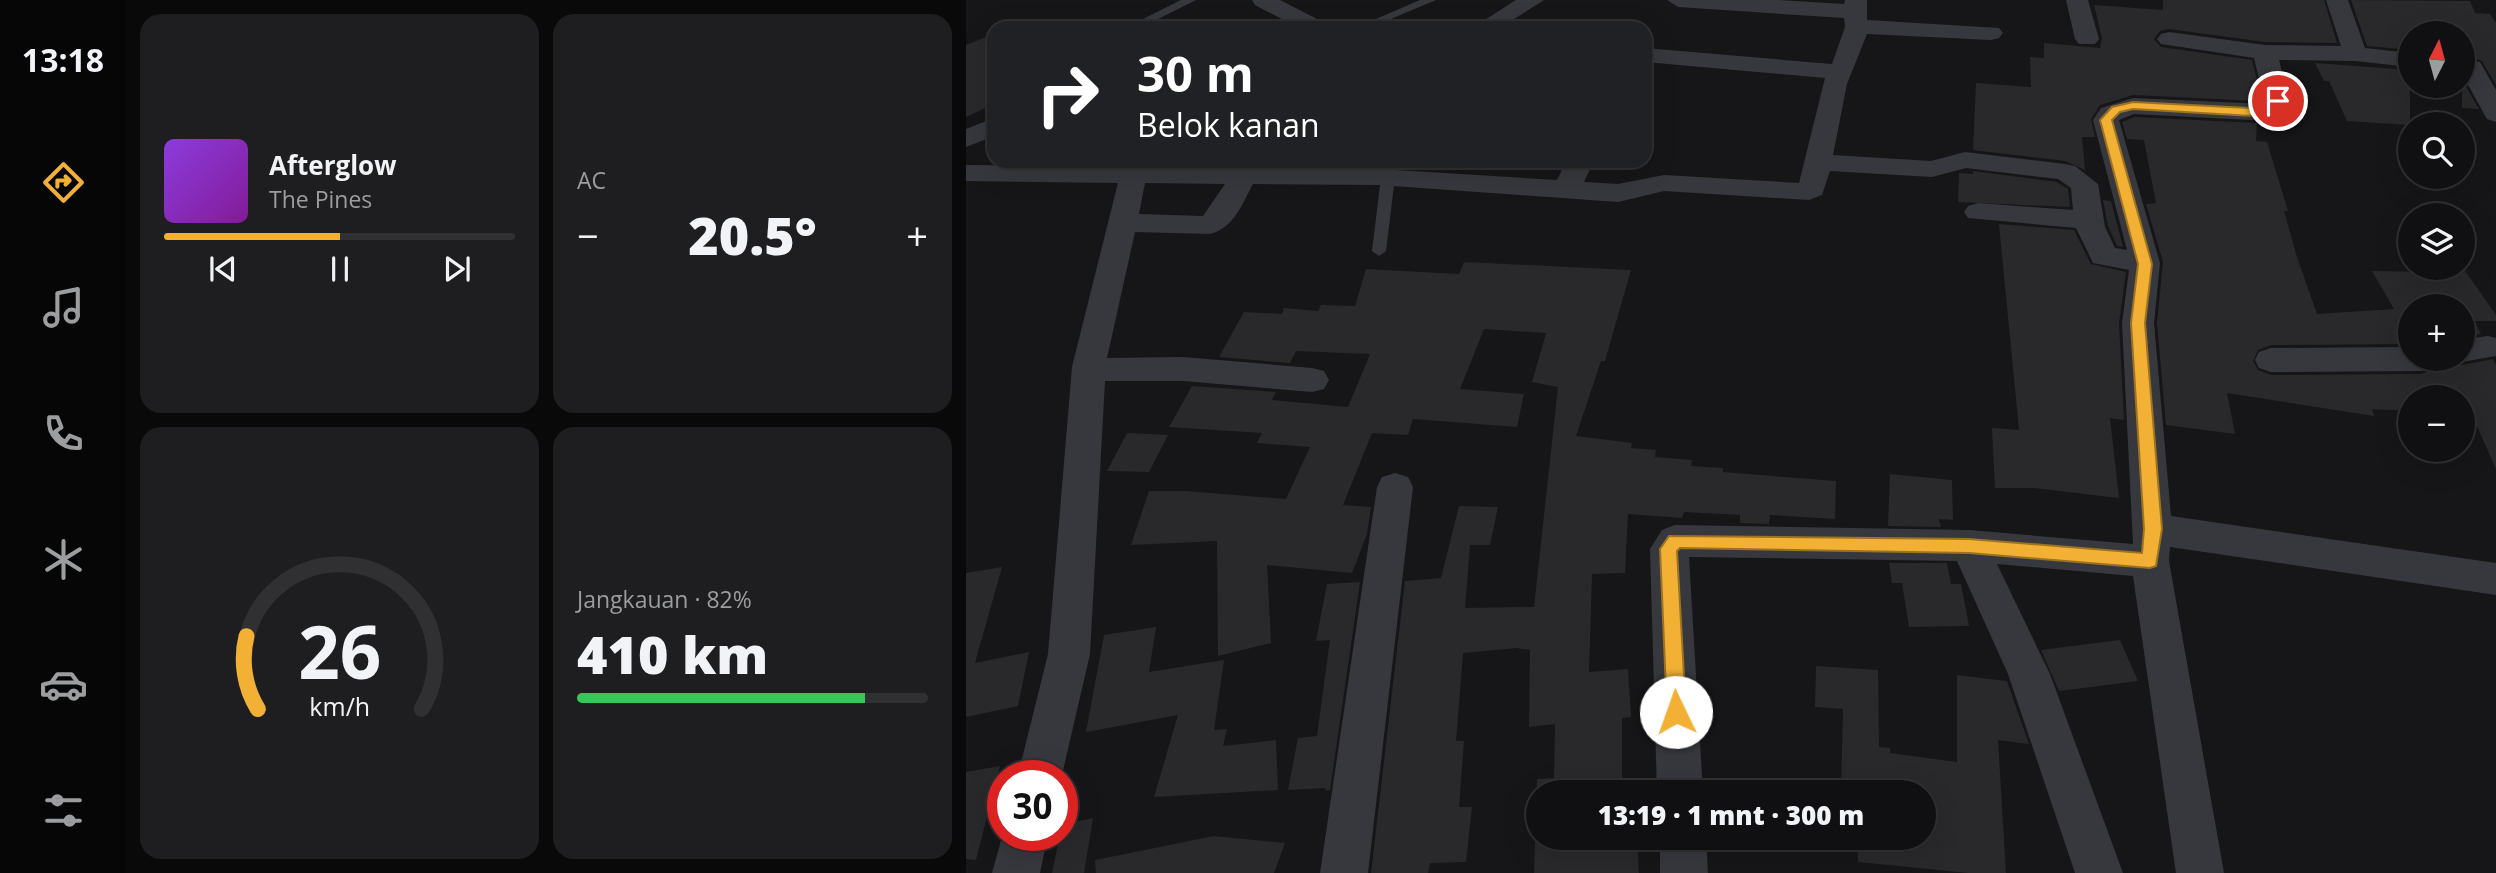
<!DOCTYPE html>
<html lang="id">
<head>
<meta charset="utf-8">
<style>
  :root { --surface:#101012; --page:#1e1e20; --text:#f1f3f6; --muted:#9c9d9f; --line:#303032; --accent:#f2b134 }
  body { margin:0; font-family:"Open Sans",sans-serif; background:var(--page); color:var(--text); height:100vh; display:flex; flex-direction:column; font-size:26px; white-space:nowrap }
  * { box-sizing:border-box; margin:0 }
  p { font-size:23px; color:var(--muted) }
  .icon { flex:none; width:38px; height:38px; fill:none; stroke:currentColor; stroke-width:2; stroke-linecap:round; stroke-linejoin:round }
  .map { position:relative; flex:1; overflow:hidden }
  .side { display:flex; flex-direction:column; gap:14px; padding:14px; background:#09090a; width:840px }
  .side>* { flex:none }
  .top-card { position:absolute; left:21px; top:21px; width:665px; height:147px; border-radius:21px; box-shadow:0 7px 28px #0002,0 0 0 2px var(--line); background:#202124; color:#fff; overflow:hidden }
  .needle { width:46px; rotate:6deg }
  .tools { position:absolute; left:1432px; top:21px; display:grid; gap:14px }
  .tools a { display:grid; place-items:center; width:77px; height:77px; border-radius:50%; background:var(--surface); box-shadow:0 7px 28px #0002,0 0 0 2px var(--line); font-size:35px }
  .speed { position:absolute; left:21px; top:760px; display:flex; gap:14px; font-size:35px; font-weight:700; text-align:center }
  .speed>* { display:grid; place-content:center; width:91px; height:91px; border-radius:50%; background:var(--surface); box-shadow:0 7px 28px #0002,0 0 0 2px var(--line); line-height:1 }
  .speed .limit { border:10px solid #d22; background:#fff; color:#111 }
  .pin { position:absolute; display:grid; place-items:center; width:60px; height:60px; color:#fff; margin:-30px; border:4px solid #fff; border-radius:50%; box-shadow:0 2px 7px #0007 }
  .me { position:absolute; width:77px; margin:-38px; rotate:357deg; stroke-linejoin:round; filter:drop-shadow(0 0 5px #0008) }
  .turn { display:flex; align-items:center; gap:24px; height:147px; padding:0 35px; font-size:32px }
  .turn .icon { width:91px; height:91px; stroke-width:2.5 }
  .turn b { display:block; font-size:49px; line-height:60px }
  .big { font-size:52px; font-weight:800; line-height:1.1 }
  .side .tile { flex:1; display:flex; flex-direction:column; justify-content:center; gap:10px; min-width:0; padding:0 24px; border-radius:21px; background:var(--page) }
  .side .dial { align-items:center; gap:0 }
  .dial svg { height:182px; overflow:visible; fill:none; stroke:var(--line); stroke-width:7; stroke-linecap:round; text-anchor:middle }
  .dial text { fill:var(--text); stroke:none }
  .song { display:flex; align-items:center; gap:21px }
  .cover { width:84px; height:84px; border-radius:10px; background:linear-gradient(135deg,hsl(270 70% 55%),hsl(290 70% 35%)) }
  .played { height:7px; border-radius:4px; background:linear-gradient(90deg,var(--accent) 50%,var(--line) 50%) }
  .keys { display:flex; justify-content:space-around; direction:ltr }
  .heat { display:flex; justify-content:space-between; align-items:center; font-size:38px; direction:ltr }
  .charge { height:10px; border-radius:5px; background:linear-gradient(90deg,#34c759 82%,var(--line) 0) }
  .side .tiles { flex:1; display:grid; gap:14px; grid-template-columns:repeat(2,1fr) }
  .trip { position:absolute; left:560px; top:780px; width:410px; height:70px; border-radius:35px; background:var(--surface); box-shadow:0 7px 28px #0002,0 0 0 2px var(--line); font-weight:800; line-height:70px; text-align:center }
  main { display:flex; flex:1; min-height:0 }
  .dock { display:flex; flex-direction:column; width:126px; justify-content:space-around; align-items:center; background:#060607; color:var(--muted) }
  .dock .icon { width:49px; height:49px }
  .dock .selected { color:var(--accent) }
  .dock b { font-size:32px; color:var(--text) }
  .map>svg:first-child { display:block }
  .building { fill:#29292c }
  .lines { fill:none; stroke-linecap:round; stroke-linejoin:round }
  .lane { fill:#37383d; fill-rule:evenodd }
  .street { fill:#37383d; fill-rule:evenodd }
  .route { fill:#f2b134; stroke:#9d7322; stroke-width:2 }
</style>
</head>
<body>
<main>
<nav class="dock">
<b>13:18</b>
<svg class="icon selected" aria-label="directions" viewBox="0 0 24 24"><path d="M12 3l9 9-9 9-9-9zM9 14v-3h6M13 9l2 2-2 2"/></svg>
<svg class="icon" aria-label="music" viewBox="0 0 24 24"><path d="M9 18V5l10-2v13"/><circle cx="6" cy="18" r="3"/><circle cx="16" cy="16" r="3"/></svg>
<svg class="icon" aria-label="phone" viewBox="0 0 24 24"><path d="M5 4h4l2 5-3 2q2 4 5 5l2-3 5 2v4C11 20 4 13 5 4z"/></svg>
<svg class="icon" aria-label="climate" viewBox="0 0 24 24"><path d="M12 3v18M4 7l16 10M4 17L20 7"/></svg>
<svg class="icon" aria-label="car" viewBox="0 0 24 24"><path d="M5 17H2v-5l4-1 3-4h7l3 4 3 1v5h-3M9 17h6M6 11h13"/><circle cx="7" cy="17" r="2"/><circle cx="17" cy="17" r="2"/></svg>
<svg class="icon" aria-label="filters" viewBox="0 0 24 24"><path d="M4 7h16M4 17h16"/><circle cx="9" cy="7" r="2"/><circle cx="15" cy="17" r="2"/></svg>
</nav>
<section class="side">
<div class="tiles">
<div class="tile">
<div class="song"><i class="cover"></i><div><b>Afterglow</b><p>The Pines</p></div></div>
<div class="played"></div>
<div class="keys"><svg class="icon" aria-label="previous" viewBox="0 0 24 24"><path d="M18 5L8 12l10 7zM5 5v14"/></svg><svg class="icon" aria-label="pause" viewBox="0 0 24 24"><path d="M8 5v14M16 5v14"/></svg><svg class="icon" aria-label="next" viewBox="0 0 24 24"><path d="M6 5l10 7-10 7zM19 5v14"/></svg></div>
</div>
<div class="tile"><p>AC</p>
<div class="heat"><a>−</a><b class="big">20.5°</b><a>+</a></div>
</div>
<div class="tile dial"><svg viewBox="0 0 100 80">
<path d="M14 69A42 42 0 1 1 86 69"/>
<path d="M14 69A42 42 0 0 1 9 37" stroke="#f2b134"/>
<text x="50" y="56" font-size="32" font-weight="700">26</text>
<text x="50" y="72" font-size="11">km/h</text>
</svg></div>
<div class="tile"><p>Jangkauan · 82%</p><b class="big">410 km</b><div class="charge"></div></div>
</div>
</section>
<div class="map">
<svg width="1530" height="873" viewBox="0 0 1530 873">
  <rect width="100%" height="100%" fill="#161618"/>
  <path class="building" d="M 1197,0 L 1358,0 L 1371,43 L 1299,42 L 1203,29 L 1194,31 L 1188,39 L 1195,47 L 1286,60 L 1293,89 L 1292,101 L 1167,95 L 1134,105 L 1125,119 L 1129,137 L 1116,137 L 1119,170 L 1099,161 L 1007,150 L 1010,83 L 1065,87 L 1064,57 L 1078,58 L 1078,43 L 1134,48 L 1136,38 L 1128,5 L 1197,10 Z
    M 1385,0 L 1504,1 L 1509,13 L 1524,14 L 1530,23 L 1530,85 L 1516,61 L 1506,57 L 1496,59 L 1496,33 L 1444,33 L 1444,50 L 1401,46 Z
    M 28,34 L 28,104 L 0,117 L 0,45 Z
    M 1349,63 L 1444,70 L 1444,125 L 1381,121 L 1363,81 L 1358,81 Z
    M 1496,80 L 1513,109 L 1496,108 Z
    M 1168,117 L 1291,123 L 1290,141 L 1301,142 L 1322,211 L 1318,211 L 1331,257 L 1351,314 L 1428,309 L 1406,271 L 1468,272 L 1466,268 L 1497,268 L 1530,315 L 1530,321 L 1508,321 L 1515,334 L 1496,337 L 1496,306 L 1444,306 L 1444,344 L 1305,345 L 1292,350 L 1287,361 L 1292,370 L 1305,375 L 1455,374 L 1468,369 L 1474,359 L 1496,365 L 1527,359 L 1530,365 L 1530,469 L 1498,397 L 1444,397 L 1444,411 L 1406,409 L 1408,416 L 1261,393 L 1269,434 L 1200,425 L 1191,323 L 1197,262 L 1180,204 L 1190,203 L 1178,140 L 1161,139 L 1156,122 Z
    M 1007,171 L 1091,182 L 1102,189 L 1104,207 L 992,202 L 993,173 L 1007,174 Z
    M 1137,200 L 1145,201 L 1157,247 L 1151,246 L 1142,226 Z
    M 1033,224 L 1108,230 L 1125,264 L 1160,272 L 1153,323 L 1158,420 L 1144,418 L 1153,498 L 1068,488 L 1029,488 L 1026,428 L 1053,430 Z
    M 498,262 L 665,270 L 639,361 L 635,361 L 610,436 L 666,443 L 665,448 L 690,450 L 689,457 L 726,460 L 725,466 L 757,468 L 757,472 L 870,481 L 869,519 L 804,515 L 803,524 L 774,523 L 774,515 L 718,512 L 716,518 L 662,514 L 659,573 L 626,574 L 623,672 L 662,669 L 665,717 L 656,718 L 656,793 L 572,793 L 572,838 L 671,838 L 673,873 L 568,873 L 571,779 L 588,778 L 589,724 L 563,727 L 564,650 L 551,648 L 497,653 L 490,741 L 498,741 L 493,807 L 506,807 L 500,862 L 464,863 L 462,873 L 405,873 L 439,581 L 475,578 L 493,506 L 532,507 L 524,545 L 504,545 L 499,608 L 568,607 L 592,387 L 566,382 L 580,333 L 518,329 L 494,389 L 558,394 L 551,427 L 447,419 L 442,435 L 406,433 L 377,505 L 405,507 L 401,534 L 386,573 L 301,565 L 305,643 L 252,656 L 251,541 L 165,545 L 183,491 L 219,491 L 320,499 L 344,447 L 291,443 L 296,433 L 203,427 L 226,386 L 310,392 L 306,400 L 382,407 L 404,354 L 330,351 L 324,363 L 253,357 L 278,312 L 316,314 L 318,308 L 352,311 L 355,305 L 389,306 L 400,269 L 493,274 Z
    M 161,433 L 202,435 L 183,472 L 141,471 Z
    M 924,474 L 986,480 L 987,520 L 973,519 L 975,527 L 922,526 Z
    M 923,563 L 981,563 L 985,584 L 995,584 L 1003,626 L 943,627 L 936,583 L 926,583 Z
    M 36,567 L 9,663 L 63,652 L 52,706 L 0,717 L 0,573 Z
    M 394,582 L 364,790 L 360,791 L 359,788 L 322,790 L 332,738 L 351,736 L 364,640 L 350,641 L 361,584 Z
    M 190,627 L 183,672 L 258,660 L 248,730 L 261,729 L 257,746 L 310,740 L 312,790 L 188,797 L 212,715 L 120,732 L 138,635 Z
    M 1154,640 L 1172,681 L 1093,691 L 1075,650 Z
    M 850,666 L 912,670 L 913,747 L 924,748 L 924,753 L 991,762 L 991,675 L 1041,681 L 1063,744 L 1032,740 L 1040,873 L 1003,873 L 892,862 L 892,838 L 957,838 L 957,793 L 875,791 L 877,709 L 849,707 Z
    M 34,766 L 10,860 L 0,859 L 0,772 Z
    M 127,818 L 118,873 L 86,873 L 96,825 Z
    M 248,836 L 319,843 L 308,873 L 130,873 L 129,860 Z"/>
  <g class="lines">
    <path class="lane" d="M 215,0 L 230,0 L 174,28 L 159,28 Z
      M 454,0 L 470,0 L 420,21 L 410,19 Z
      M 422,173 L 429,177 L 420,251 L 413,256 L 406,251 L 415,177 Z"/>
    <path class="street" d="M 286,0 L 314,0 L 359,23 L 363,28 L 333,28 L 289,5 Z
      M 550,0 L 578,0 L 537,26 L 521,26 L 517,21 Z
      M 701,0 L 812,0 L 878,4 L 879,0 L 901,0 L 901,20 L 1033,28 L 1037,33 L 1033,38 L 1025,40 L 901,34 L 881,84 L 867,155 L 965,161 L 999,152 L 1099,164 L 1109,166 L 1132,184 L 1139,227 L 1149,248 L 1161,250 L 1127,120 L 1135,108 L 1167,98 L 1299,104 L 1288,58 L 1195,44 L 1191,39 L 1195,34 L 1203,32 L 1299,45 L 1375,46 L 1360,0 L 1382,0 L 1399,48 L 1444,53 L 1444,67 L 1389,61 L 1313,60 L 1325,107 L 1313,118 L 1304,121 L 1168,114 L 1153,120 L 1194,263 L 1188,323 L 1205,516 L 1530,563 L 1530,595 L 1204,547 L 1203,561 L 1258,873 L 1210,873 L 1167,576 L 1031,564 L 1084,674 L 1157,873 L 1109,873 L 1042,674 L 991,561 L 723,557 L 737,793 L 691,793 L 684,549 L 696,530 L 709,525 L 1003,530 L 1167,544 L 1156,323 L 1163,270 L 1127,263 L 1110,228 L 1002,218 L 998,212 L 1002,206 L 1012,203 L 1107,210 L 1105,188 L 1092,179 L 1000,168 L 966,177 L 864,171 L 856,195 L 843,200 L 698,191 L 652,202 L 413,185 L 287,184 C 276,204 268,228 244,234 L 169,232 L 141,358 L 217,357 L 346,368 L 358,371 L 363,380 L 358,389 L 346,392 L 217,381 L 139,381 L 124,654 L 96,775 L 52,775 L 82,654 L 106,367 L 152,183 L 0,181 L 0,165 L 413,169 L 591,180 L 600,161 L 628,161 L 618,182 L 652,184 L 698,175 L 833,183 L 859,78 L 679,62 L 679,48 L 866,64 L 879,27 L 878,18 L 712,7 ZM 179,183 L 259,184 L 237,216 L 173,214 Z
      M 1100,0 L 1122,0 L 1133,39 L 1129,44 L 1113,44 L 1109,39 Z
      M 1505,60 L 1514,62 L 1530,90 L 1530,122 L 1521,119 L 1496,74 L 1496,62 Z
      M 28,118 L 28,136 L 0,147 L 0,129 Z
      M 1522,336 L 1530,338 L 1530,356 L 1496,362 L 1484,359 L 1496,359 L 1496,340 Z
      M 1444,347 L 1444,359 L 1471,359 L 1467,367 L 1455,371 L 1305,372 L 1293,368 L 1289,360 L 1293,352 L 1305,348 Z
      M 429,473 L 442,477 L 447,487 L 402,873 L 354,873 L 411,487 L 416,477 Z
      M 37,833 L 82,835 L 74,873 L 26,873 Z
      M 694,838 L 740,838 L 742,873 L 694,873 Z"/>
  </g>
  <path class="route" d="M 1312,98 L 1318,101 L 1318,107 L 1304,117 L 1167,109 L 1154,112 L 1146,120 L 1186,264 L 1179,323 L 1196,529 L 1190,566 L 1184,568 L 1003,553 L 714,548 L 711,551 L 720,712 L 717,718 L 710,721 L 704,718 L 701,712 L 694,549 L 703,536 L 1003,539 L 1176,553 L 1178,529 L 1165,323 L 1172,264 L 1134,120 L 1146,107 L 1167,102 L 1302,109 Z"/>
</svg>
<div class="tools">
<a><svg class="needle" viewBox="-14 -14 28 28"><path d="M0-13l5 13h-10z" fill="#e53935"/><path d="M0 13l5-13h-10z" fill="#9c9d9f"/></svg></a>
<a><svg class="icon" aria-label="search" viewBox="0 0 24 24"><circle cx="10" cy="10" r="6"/><path d="M15 15l6 6"/></svg></a>
<a><svg class="icon" aria-label="layers" viewBox="0 0 24 24"><path d="M12 4l9 5-9 5-9-5zM3 14l9 5 9-5"/></svg></a>
<a>+</a>
<a>−</a>
</div>
<div class="speed"><div class="limit">30</div></div>
<div class="pin" style="left:1312px;top:101px;background:#d93025"><svg class="icon" aria-label="arrive" viewBox="0 0 24 24"><path d="M6 21V4h12l-3 4 3 4H6"/></svg></div>
<svg class="me" style="left:710px;top:712px" viewBox="-20 -20 40 40"><circle r="19" fill="#fff"/><path d="M0-13L10 11 0 6-10 11z" fill="#f2b134"/></svg>
<div class="trip">13:19 · 1 mnt · 300 m</div>
<div class="top-card">
<div class="turn"><svg class="icon" aria-label="right" viewBox="0 0 24 24"><path d="M7 20v-9h11M14 6l5 5-5 5"/></svg><div><b>30 m</b>Belok kanan</div></div>
</div>
</div>
</main>
</body>
</html>
